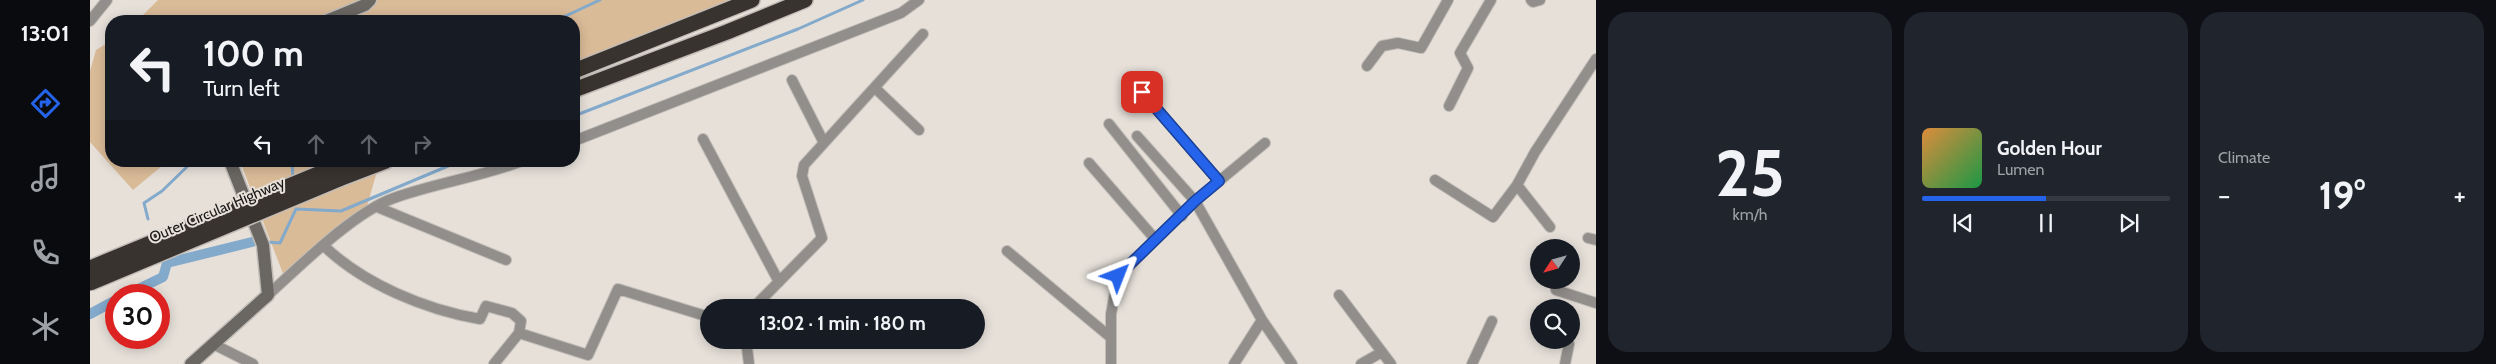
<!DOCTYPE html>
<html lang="en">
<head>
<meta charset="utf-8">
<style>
  :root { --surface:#171b24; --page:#20242c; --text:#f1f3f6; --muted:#9ea1a6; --line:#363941; --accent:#2563eb }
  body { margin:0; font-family:Cabin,sans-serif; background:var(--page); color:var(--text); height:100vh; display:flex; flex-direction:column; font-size:19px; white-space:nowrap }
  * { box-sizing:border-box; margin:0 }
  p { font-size:16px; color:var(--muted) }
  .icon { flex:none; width:28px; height:28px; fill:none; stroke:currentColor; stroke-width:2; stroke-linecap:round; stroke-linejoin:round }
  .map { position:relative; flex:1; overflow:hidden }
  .side { display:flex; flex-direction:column; gap:12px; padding:12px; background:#0d0f14; width:900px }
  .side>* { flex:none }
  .banner { position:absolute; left:15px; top:15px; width:475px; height:152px; border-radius:20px; box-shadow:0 2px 12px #0003; background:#171b24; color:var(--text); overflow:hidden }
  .needle { width:32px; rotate:234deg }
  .controls { position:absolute; left:1440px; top:239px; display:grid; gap:10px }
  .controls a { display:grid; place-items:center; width:50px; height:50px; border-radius:50%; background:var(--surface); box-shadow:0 2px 12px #0003; font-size:25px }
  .speed { position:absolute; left:15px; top:284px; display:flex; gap:10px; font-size:25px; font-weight:700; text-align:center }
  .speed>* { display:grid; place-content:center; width:65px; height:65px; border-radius:50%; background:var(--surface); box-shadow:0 2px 12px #0003; line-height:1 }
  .speed .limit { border:8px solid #d22; background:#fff; color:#111 }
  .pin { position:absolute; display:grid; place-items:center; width:42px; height:42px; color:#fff; margin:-21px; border-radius:10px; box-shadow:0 2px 8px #0006 }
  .me { position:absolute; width:55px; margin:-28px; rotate:45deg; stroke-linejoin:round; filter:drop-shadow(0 0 4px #0008) }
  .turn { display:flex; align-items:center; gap:18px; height:105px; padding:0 15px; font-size:22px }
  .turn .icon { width:65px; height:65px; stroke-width:2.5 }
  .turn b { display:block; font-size:35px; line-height:42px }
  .lanes { display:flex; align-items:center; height:48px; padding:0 15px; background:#0003; justify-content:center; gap:25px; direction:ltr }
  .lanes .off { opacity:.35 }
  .big { font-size:38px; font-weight:700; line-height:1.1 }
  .side .widget { flex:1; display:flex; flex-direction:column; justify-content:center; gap:8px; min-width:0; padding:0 18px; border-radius:20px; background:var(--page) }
  .side .dial { align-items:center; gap:0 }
  .dial b { font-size:65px; line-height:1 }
  .song { display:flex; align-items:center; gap:15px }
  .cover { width:60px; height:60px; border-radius:8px; background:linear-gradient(135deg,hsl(30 70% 55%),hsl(140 70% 35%)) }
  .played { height:5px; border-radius:2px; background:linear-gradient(90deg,var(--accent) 50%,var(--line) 50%) }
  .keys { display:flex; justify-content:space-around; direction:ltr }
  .heat { display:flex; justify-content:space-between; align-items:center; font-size:28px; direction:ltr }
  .side .tiles { flex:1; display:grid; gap:12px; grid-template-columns:repeat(3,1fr) }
  .trip { position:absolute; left:610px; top:299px; width:285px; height:50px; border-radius:25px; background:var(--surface); box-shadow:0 2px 12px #0003; font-weight:700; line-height:50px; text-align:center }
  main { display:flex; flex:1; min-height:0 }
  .menu { display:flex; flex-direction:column; width:90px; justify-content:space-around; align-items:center; background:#090b0e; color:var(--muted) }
  .menu .icon { width:35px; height:35px }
  .menu .on { color:var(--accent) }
  .menu b { font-size:22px; color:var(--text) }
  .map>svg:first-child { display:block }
  .green { fill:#dabb98 }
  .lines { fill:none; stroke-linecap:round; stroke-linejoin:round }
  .stream { stroke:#83a9cb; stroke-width:3 }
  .canal { stroke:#83a9cb; stroke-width:10 }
  .street-casing { stroke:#c1bcb6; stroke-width:12 }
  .secondary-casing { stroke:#c1bcb6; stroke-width:15 }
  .highway-casing { stroke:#c1bcb6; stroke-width:18 }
  .street { stroke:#918e8b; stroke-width:10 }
  .secondary { stroke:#6a6662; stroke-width:12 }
  .highway { stroke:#39332f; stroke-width:15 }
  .highway-bridge-casing { stroke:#c1bcb6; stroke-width:18; stroke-linecap:butt }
  .highway-bridge { stroke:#39332f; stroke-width:15 }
  .route-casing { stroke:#184099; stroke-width:12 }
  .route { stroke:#2563eb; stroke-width:9 }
  .labels { text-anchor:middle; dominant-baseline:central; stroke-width:4; stroke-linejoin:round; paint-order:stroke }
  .street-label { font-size:15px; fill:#191715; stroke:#e6e0d9 }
</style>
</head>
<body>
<main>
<nav class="menu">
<b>13:01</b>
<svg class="icon on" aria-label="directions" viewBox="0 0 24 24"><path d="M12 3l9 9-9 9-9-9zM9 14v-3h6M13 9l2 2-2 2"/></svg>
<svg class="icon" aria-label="music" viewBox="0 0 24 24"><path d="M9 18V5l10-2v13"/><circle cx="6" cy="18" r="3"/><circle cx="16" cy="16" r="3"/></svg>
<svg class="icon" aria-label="phone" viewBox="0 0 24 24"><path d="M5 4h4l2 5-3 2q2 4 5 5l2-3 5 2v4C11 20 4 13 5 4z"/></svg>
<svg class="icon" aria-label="climate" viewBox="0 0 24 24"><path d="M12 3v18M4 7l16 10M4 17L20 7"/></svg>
</nav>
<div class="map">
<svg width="1506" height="364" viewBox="0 0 1506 364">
  <rect width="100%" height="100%" fill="#e6e0d9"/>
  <path class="green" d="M 68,0 L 642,0 L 484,64 L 484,21 L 47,21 Z
    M 21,41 L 21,161 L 78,161 L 43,190 L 0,142 L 0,71 L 6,50 Z
    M 150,161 L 290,161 L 275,213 L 195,279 Z"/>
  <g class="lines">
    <path class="stream" d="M 465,21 L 510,0
      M 484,116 L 708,29 L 773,0
      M 202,161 L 203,178
      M 58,219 L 54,203 L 72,191 L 103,161
      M 177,242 L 190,243 L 206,209 L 251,211 L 370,161"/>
    <path class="canal" d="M 36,295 L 73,277 L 77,263 L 162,242
      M 0,314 L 26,300"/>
    <defs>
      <path id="street" d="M 1441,0 L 1443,2 L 1450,0
        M 0,21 L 17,0
        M 1277,66 L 1292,46 L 1308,43 L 1331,48 L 1358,0
        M 702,80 L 734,143
        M 785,88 L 829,130
        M 1052,92 L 1129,181
        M 1359,106 L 1378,68 L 1370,53 L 1401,0
        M 1019,124 L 1092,216
        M 1047,136 L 1105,201 L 1172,320 L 1202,364
        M 613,139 L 689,282
        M 484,141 L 811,13 L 829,0
        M 999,163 L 1065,239
        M 1345,180 L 1403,217 L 1427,185 L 1445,152 L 1506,59
        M 1427,185 L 1460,227
        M 287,207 L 416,260
        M 1498,238 L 1506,240
        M 233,245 C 273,284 336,310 390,319 L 396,306 L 422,313 L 431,321 L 429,333 L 404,364
        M 917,251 L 1019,336
        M 1466,290 L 1506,303
        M 178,295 C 210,266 264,212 304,198 C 346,183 390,177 432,161
        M 1249,295 L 1301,364
        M 663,308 L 732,238 L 712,176 L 714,165 L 833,34
        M 429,333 L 498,355 L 528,289 L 619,317
        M 656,340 L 659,364
        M 125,345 L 163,364
        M 1021,364 L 1021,314 L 1028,276 L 1105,201 L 1175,143
        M 1144,364 L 1172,320
        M 1271,364 L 1292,352
        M 1382,364 L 1402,321
        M 1475,364 L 1479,344"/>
      <path id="secondary" d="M 236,21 L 275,5 L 280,0
        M 101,364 L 178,295 L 173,245 L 140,161"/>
      <path id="highway" d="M 484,71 L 662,0
        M 484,90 L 637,32 L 715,0
        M 245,167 L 258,161
        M 249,179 L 296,161"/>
    </defs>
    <use href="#street" class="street-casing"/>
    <use href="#secondary" class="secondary-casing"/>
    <use href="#highway" class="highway-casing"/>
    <use href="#street" class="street"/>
    <use href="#secondary" class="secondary"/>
    <use href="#highway" class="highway"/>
    <defs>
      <path id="highway-bridge" d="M 0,268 L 245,167
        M 0,283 L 249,179"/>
    </defs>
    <use href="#highway-bridge" class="highway-bridge-casing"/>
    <use href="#highway-bridge" class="highway-bridge"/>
  </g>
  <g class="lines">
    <defs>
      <path id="route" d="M 1028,276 L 1105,201 L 1129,181 L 1052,92"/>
    </defs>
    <use href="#route" class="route-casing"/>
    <use href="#route" class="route"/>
  </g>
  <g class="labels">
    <g class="street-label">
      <text transform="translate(127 210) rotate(-23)">Outer Circular Highway</text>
    </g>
  </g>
</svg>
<div class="controls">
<a><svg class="needle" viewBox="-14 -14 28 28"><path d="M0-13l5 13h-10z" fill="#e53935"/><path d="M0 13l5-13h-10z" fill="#9ea1a6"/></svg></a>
<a><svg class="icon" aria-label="search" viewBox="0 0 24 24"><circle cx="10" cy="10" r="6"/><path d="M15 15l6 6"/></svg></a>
</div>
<div class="speed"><div class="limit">30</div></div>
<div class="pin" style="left:1052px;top:92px;background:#d93025"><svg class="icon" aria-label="arrive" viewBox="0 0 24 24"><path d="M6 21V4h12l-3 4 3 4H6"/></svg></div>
<svg class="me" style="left:1028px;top:276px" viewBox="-20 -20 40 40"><path d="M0-17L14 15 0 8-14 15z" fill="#2563eb" stroke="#fff" stroke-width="4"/></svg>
<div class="trip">13:02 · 1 min · 180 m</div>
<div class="banner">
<div class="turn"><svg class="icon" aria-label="left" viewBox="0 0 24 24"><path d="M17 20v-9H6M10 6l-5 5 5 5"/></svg><div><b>100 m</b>Turn left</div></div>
<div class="lanes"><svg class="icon" aria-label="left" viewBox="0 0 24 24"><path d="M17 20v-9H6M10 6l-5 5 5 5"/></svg><svg class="icon off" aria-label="ahead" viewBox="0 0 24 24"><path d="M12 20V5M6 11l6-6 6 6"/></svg><svg class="icon off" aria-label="ahead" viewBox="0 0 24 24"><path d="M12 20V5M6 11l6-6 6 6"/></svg><svg class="icon off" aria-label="right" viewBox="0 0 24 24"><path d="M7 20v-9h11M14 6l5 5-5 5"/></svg></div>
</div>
</div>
<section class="side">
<div class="tiles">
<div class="widget dial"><b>25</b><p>km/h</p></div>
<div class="widget">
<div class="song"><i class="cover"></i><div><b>Golden Hour</b><p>Lumen</p></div></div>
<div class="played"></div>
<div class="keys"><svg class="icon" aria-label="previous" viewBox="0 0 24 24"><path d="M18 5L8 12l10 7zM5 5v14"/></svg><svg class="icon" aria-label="pause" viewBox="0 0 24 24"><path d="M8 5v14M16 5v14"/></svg><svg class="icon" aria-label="next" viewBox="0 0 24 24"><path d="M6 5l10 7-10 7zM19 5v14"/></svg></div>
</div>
<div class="widget"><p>Climate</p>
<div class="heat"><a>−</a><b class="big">19°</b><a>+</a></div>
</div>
</div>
</section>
</main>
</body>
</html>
